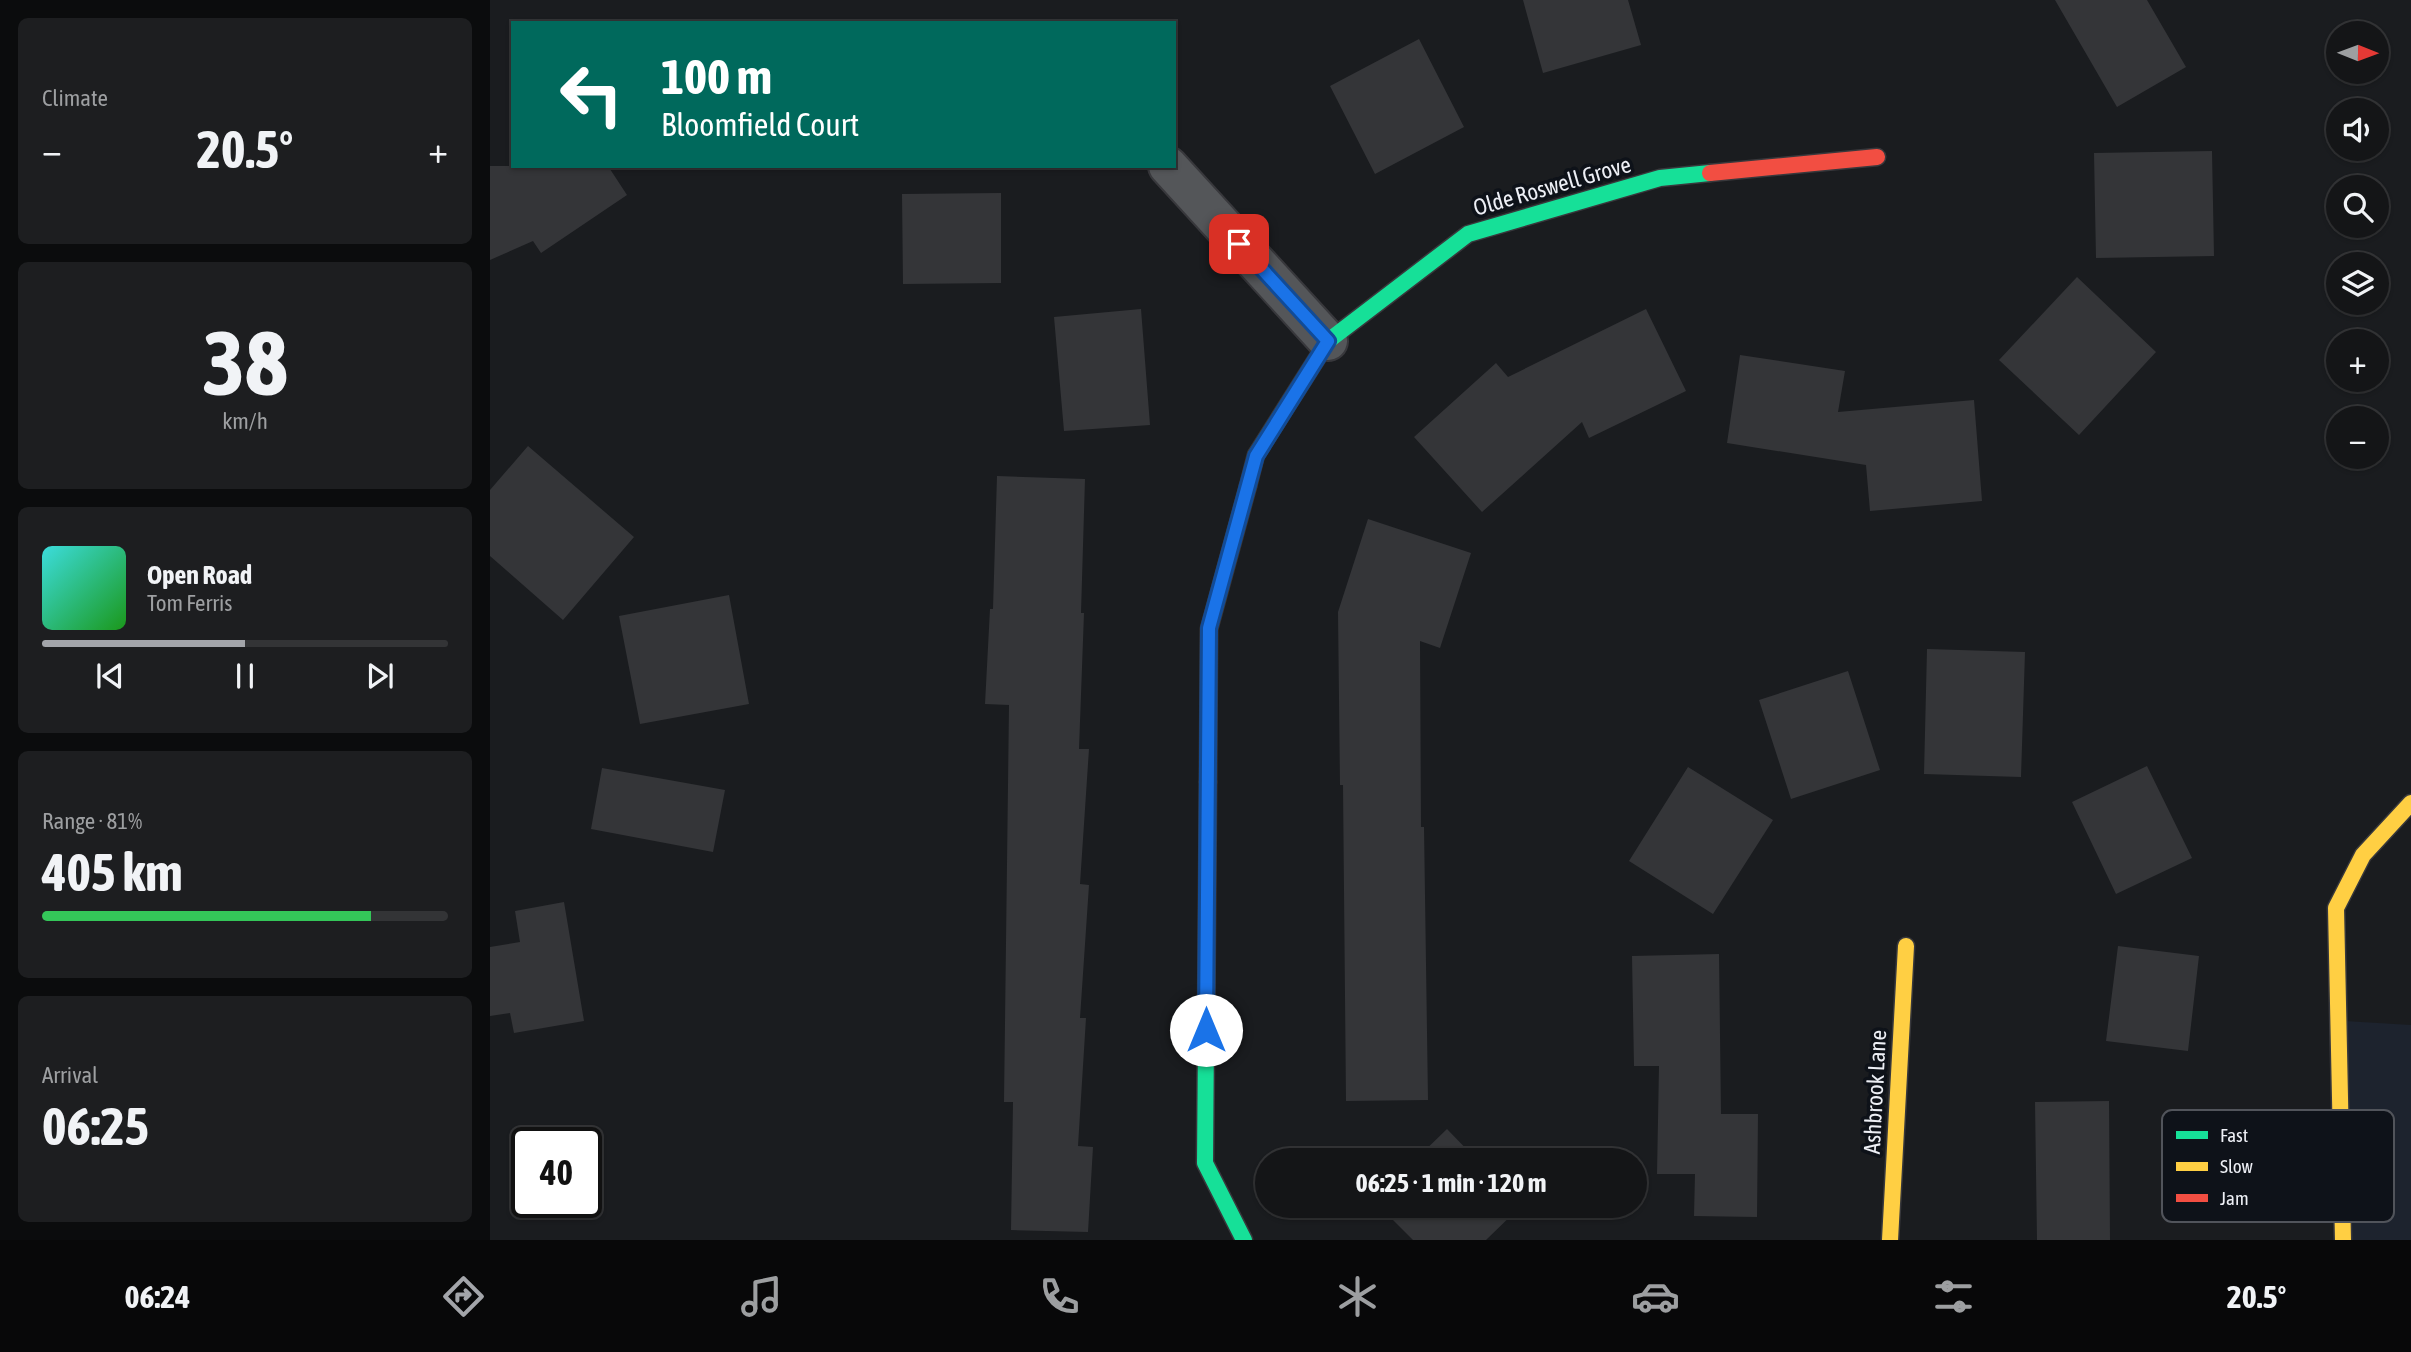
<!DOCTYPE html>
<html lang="en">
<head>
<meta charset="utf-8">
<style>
  :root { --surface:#141517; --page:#1d1e20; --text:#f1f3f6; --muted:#9d9fa1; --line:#333436; --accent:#a3a5aa }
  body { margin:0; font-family:"Asap Condensed",sans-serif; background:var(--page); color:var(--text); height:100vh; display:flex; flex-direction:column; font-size:26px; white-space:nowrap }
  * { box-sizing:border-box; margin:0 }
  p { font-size:23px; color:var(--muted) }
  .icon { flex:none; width:38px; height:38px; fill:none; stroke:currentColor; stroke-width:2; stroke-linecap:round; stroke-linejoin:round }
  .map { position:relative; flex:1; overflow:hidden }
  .sheet { display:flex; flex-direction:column; gap:18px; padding:18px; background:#0b0c0d; width:490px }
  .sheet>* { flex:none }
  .guide { position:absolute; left:21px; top:21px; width:665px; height:147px; border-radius:0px; box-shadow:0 2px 5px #0004,0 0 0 2px var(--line); background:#00695c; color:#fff; overflow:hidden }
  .needle { width:46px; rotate:91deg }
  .buttons { position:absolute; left:1836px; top:21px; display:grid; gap:14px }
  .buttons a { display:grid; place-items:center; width:63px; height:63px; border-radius:50%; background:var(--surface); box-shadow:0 2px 5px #0004,0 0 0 2px var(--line); font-size:35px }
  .speed { position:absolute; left:21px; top:1127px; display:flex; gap:14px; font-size:35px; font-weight:700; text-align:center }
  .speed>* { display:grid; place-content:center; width:91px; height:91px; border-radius:50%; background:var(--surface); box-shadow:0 2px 5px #0004,0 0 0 2px var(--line); line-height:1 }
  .speed .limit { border:4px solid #111; border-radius:10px; background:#fff; color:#111 }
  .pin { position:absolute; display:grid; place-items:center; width:60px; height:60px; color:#fff; margin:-30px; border-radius:14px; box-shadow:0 4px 10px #0006 }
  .me { position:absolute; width:77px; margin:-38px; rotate:0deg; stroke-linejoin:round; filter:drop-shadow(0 0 5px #0008) }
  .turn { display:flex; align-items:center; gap:24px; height:147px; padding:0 35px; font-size:32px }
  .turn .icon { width:91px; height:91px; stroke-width:2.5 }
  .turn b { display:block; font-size:49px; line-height:60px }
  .big { font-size:52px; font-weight:700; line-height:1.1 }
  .sheet .tile { flex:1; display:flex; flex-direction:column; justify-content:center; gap:10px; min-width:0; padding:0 24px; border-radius:10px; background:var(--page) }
  .sheet .dial { align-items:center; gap:0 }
  .dial b { font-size:91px; line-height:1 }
  .song { display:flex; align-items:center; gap:21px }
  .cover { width:84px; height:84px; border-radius:10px; background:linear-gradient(135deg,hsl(180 70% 55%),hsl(120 70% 35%)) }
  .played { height:7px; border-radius:4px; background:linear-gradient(90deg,var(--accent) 50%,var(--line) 50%) }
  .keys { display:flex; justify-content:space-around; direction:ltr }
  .heat { display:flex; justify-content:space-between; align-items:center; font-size:38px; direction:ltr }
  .charge { height:10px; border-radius:5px; background:linear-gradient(90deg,#34c759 81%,var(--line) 0) }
  .trip { position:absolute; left:765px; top:1148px; width:392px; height:70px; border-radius:35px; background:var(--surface); box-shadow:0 2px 5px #0004,0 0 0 2px var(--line); font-weight:700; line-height:70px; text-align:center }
  .dock { display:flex; height:112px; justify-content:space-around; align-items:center; background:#080809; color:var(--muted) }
  .dock .icon { width:49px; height:49px }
  .dock .active { color:var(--accent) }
  .dock b { font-size:32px; color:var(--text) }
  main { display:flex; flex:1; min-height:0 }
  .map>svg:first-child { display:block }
  .built { fill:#1d232e }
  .building { fill:#343538 }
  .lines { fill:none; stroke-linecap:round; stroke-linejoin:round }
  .street-casing { stroke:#38383c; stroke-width:42 }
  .fast-casing { stroke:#38383c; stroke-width:19 }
  .slow-casing { stroke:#38383c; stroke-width:19 }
  .jam-casing { stroke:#38383c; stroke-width:19 }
  .street { stroke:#545659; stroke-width:38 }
  .fast { stroke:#16e098; stroke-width:16 }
  .slow { stroke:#ffcf43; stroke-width:16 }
  .jam { stroke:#f24e42; stroke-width:16 }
  .route-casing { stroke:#114b97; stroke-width:18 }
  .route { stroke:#1a73e8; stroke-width:12 }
  .labels { text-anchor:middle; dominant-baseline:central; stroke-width:7; stroke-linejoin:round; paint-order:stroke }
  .street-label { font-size:23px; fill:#edeff5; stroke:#0e1219 }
  .key { fill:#0e1219; stroke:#51545b; stroke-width:2 }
  .key-label { font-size:19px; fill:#edeff5 }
</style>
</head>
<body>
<main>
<section class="sheet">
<div class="tile"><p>Climate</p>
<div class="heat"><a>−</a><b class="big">20.5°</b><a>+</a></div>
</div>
<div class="tile dial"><b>38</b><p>km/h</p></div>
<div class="tile">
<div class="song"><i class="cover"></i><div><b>Open Road</b><p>Tom Ferris</p></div></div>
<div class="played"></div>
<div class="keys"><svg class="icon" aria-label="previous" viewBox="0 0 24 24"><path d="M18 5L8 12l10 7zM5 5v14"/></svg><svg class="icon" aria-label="pause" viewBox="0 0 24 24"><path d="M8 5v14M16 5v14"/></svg><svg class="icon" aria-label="next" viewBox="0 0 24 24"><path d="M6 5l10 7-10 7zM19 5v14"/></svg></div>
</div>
<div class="tile"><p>Range · 81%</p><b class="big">405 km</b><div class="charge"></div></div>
<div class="tile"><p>Arrival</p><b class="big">06:25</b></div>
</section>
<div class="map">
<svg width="1921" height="1240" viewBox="0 0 1921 1240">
  <rect width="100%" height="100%" fill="#1a1c1f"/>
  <path class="built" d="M 1855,1021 L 1921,1025 L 1921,1240 L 1851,1240 Z"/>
  <path class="building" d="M 1033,0 L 1138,0 L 1151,45 L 1053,73 Z
    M 1565,0 L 1657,0 L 1696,67 L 1627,107 Z
    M 929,39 L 974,127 L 885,174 L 840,86 Z
    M 1722,151 L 1724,256 L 1606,258 L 1604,153 Z
    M 0,166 L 118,166 L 137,195 L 51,253 L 43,241 L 0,260 Z
    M 511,193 L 511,283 L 413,284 L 412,194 Z
    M 1587,277 L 1666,352 L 1589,435 L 1509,360 Z
    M 651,309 L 660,425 L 574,431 L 564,317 Z
    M 1156,309 L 1196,391 L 1099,438 L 1092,422 L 992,512 L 924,437 L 1006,363 L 1018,377 Z
    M 1250,355 L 1355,371 L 1348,412 L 1484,400 L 1492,501 L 1380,511 L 1376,465 L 1237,443 Z
    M 38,446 L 144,537 L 73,620 L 0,556 L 0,490 Z
    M 507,476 L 595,479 L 591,613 L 594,613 L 589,749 L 599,749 L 590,884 L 599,885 L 590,1018 L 596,1018 L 588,1146 L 603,1147 L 598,1232 L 521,1230 L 523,1102 L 514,1102 L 519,705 L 495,704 L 500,609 L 503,609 Z
    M 878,519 L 981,553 L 950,648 L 930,641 L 931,827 L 934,827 L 938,1100 L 856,1101 L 853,785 L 850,785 L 848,612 Z
    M 239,595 L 259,704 L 150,724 L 129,616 Z
    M 1437,649 L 1535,652 L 1531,777 L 1434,774 Z
    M 1358,671 L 1390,770 L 1301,799 L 1269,700 Z
    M 1657,766 L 1702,858 L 1626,894 L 1582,802 Z
    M 1198,767 L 1283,820 L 1223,914 L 1139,861 Z
    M 112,768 L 235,790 L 223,852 L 101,829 Z
    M 74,902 L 94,1021 L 24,1033 L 20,1013 L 0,1016 L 0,947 L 30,942 L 25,911 Z
    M 1628,946 L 1709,956 L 1698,1051 L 1616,1041 Z
    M 1229,954 L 1231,1114 L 1268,1114 L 1267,1217 L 1204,1216 L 1205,1174 L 1167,1174 L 1169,1066 L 1144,1066 L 1142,956 Z
    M 1619,1101 L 1620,1240 L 1547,1240 L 1545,1102 Z
    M 957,1129 L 987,1160 L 925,1160 Z
    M 889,1206 L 1031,1206 L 996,1240 L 923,1240 Z"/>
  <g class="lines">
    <defs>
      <path id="street" d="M 678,166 L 838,341"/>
      <path id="fast" d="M 758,486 L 766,455 L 838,341 L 978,234 L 1170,178 L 1220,173
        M 718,782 L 715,1163 L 754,1240"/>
      <path id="slow" d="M 718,782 L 719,629 L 758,486
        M 1400,1240 L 1416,946
        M 1853,1240 L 1846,908 L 1873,855 L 1921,803"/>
      <path id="jam" d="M 1220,173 L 1387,157"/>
    </defs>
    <use href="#street" class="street-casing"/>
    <use href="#fast" class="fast-casing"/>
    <use href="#slow" class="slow-casing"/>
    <use href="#jam" class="jam-casing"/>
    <use href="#street" class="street"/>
    <use href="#fast" class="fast"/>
    <use href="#slow" class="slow"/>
    <use href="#jam" class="jam"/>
  </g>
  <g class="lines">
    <defs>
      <path id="route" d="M 716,1030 L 719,628 L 766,456 L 838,341 L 749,244"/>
    </defs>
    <use href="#route" class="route-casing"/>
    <use href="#route" class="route"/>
  </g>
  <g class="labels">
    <g class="street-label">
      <text transform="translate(1062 186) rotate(-16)">Olde Roswell Grove</text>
      <text transform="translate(1385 1092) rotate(-87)">Ashbrook Lane</text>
    </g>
  </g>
  <rect x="1672" y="1110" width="232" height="112" rx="10" class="key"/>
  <rect x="1686" y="1131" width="32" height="8" fill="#16e098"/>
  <rect x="1686" y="1162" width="32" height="9" fill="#ffcf43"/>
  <rect x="1686" y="1194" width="32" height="8" fill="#f24e42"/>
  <g class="key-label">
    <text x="1730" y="1142">Fast</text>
    <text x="1730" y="1173">Slow</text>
    <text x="1730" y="1205">Jam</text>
  </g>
</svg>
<div class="buttons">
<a><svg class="needle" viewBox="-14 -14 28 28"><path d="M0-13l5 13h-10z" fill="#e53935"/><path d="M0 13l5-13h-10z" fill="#9d9fa1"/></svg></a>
<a><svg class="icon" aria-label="sound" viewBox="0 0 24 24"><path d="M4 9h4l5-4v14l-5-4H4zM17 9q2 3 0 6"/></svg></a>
<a><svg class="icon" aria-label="search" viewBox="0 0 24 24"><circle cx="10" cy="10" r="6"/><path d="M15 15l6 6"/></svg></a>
<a><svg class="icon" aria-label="layers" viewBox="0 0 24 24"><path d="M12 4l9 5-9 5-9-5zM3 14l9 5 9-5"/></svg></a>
<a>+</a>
<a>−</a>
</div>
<div class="speed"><div class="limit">40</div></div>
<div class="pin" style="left:749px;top:244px;background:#d93025"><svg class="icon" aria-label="arrive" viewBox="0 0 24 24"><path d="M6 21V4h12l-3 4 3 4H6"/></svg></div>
<svg class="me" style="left:716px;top:1030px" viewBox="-20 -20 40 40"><circle r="19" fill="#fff"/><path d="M0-13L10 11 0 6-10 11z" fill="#1a73e8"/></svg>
<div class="trip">06:25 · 1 min · 120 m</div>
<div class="guide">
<div class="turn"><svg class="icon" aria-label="left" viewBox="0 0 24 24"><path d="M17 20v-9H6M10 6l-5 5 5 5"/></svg><div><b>100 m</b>Bloomfield Court</div></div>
</div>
</div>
</main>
<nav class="dock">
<b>06:24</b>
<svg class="icon active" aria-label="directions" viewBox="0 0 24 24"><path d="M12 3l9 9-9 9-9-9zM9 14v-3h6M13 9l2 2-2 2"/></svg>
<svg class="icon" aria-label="music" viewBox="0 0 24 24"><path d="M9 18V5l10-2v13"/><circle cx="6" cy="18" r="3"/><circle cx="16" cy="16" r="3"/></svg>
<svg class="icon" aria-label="phone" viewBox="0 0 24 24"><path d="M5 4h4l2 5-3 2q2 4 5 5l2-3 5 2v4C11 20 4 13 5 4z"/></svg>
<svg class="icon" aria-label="climate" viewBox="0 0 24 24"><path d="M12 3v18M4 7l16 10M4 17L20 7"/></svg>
<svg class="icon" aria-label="car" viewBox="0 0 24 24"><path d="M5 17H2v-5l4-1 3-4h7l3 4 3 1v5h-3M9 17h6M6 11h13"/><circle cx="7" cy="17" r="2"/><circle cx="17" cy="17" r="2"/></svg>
<svg class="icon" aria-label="filters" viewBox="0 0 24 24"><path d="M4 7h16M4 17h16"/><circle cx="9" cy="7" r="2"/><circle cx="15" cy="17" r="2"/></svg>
<b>20.5°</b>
</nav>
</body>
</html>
